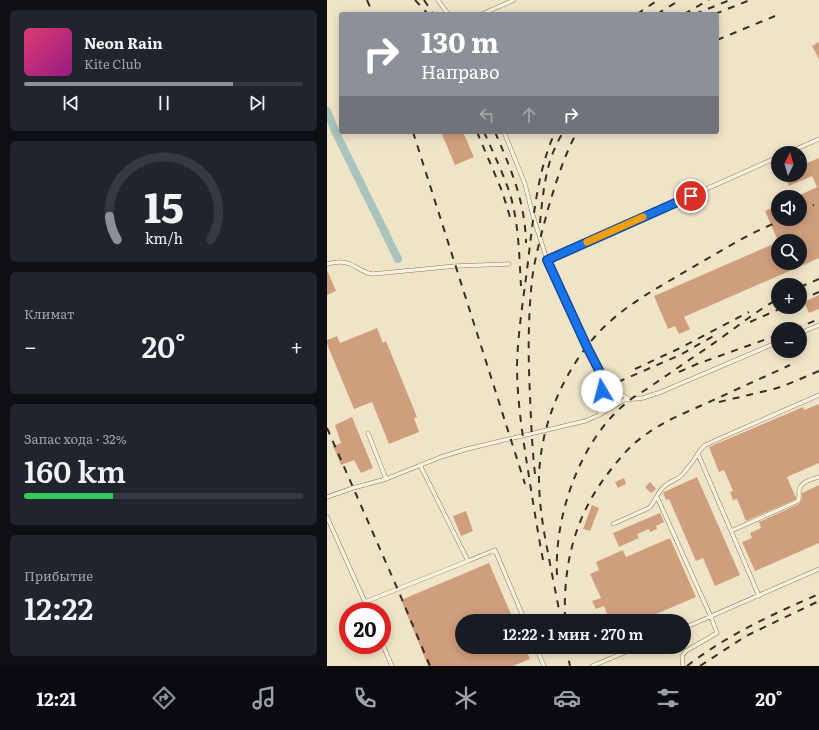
<!DOCTYPE html>
<html lang="ru">
<head>
<meta charset="utf-8">
<style>
  :root { --surface:#171b24; --page:#20242c; --text:#f1f3f6; --muted:#9ea1a6; --line:#363941; --accent:#8c9099 }
  body { margin:0; font-family:Literata,serif; background:var(--page); color:var(--text); height:100vh; display:flex; flex-direction:column; font-size:15px; white-space:nowrap }
  * { box-sizing:border-box; margin:0 }
  p { font-size:13px; color:var(--muted) }
  .icon { flex:none; width:22px; height:22px; fill:none; stroke:currentColor; stroke-width:2; stroke-linecap:round; stroke-linejoin:round }
  .map { position:relative; flex:1; overflow:hidden }
  .side { display:flex; flex-direction:column; gap:10px; padding:10px; background:#0d0f14; width:327px }
  .side>* { flex:none }
  .banner { position:absolute; left:12px; top:12px; width:380px; height:122px; border-radius:4px; box-shadow:0 2px 10px #0003; background:#8c9099; color:#fff; overflow:hidden }
  .needle { width:26px; rotate:5deg }
  .buttons { position:absolute; left:444px; top:146px; display:grid; gap:8px }
  .buttons a { display:grid; place-items:center; width:36px; height:36px; border-radius:50%; background:var(--surface); box-shadow:0 2px 10px #0003; font-size:20px }
  .speed { position:absolute; left:12px; top:602px; display:flex; gap:8px; font-size:20px; font-weight:700; text-align:center }
  .speed>* { display:grid; place-content:center; width:52px; height:52px; border-radius:50%; background:var(--surface); box-shadow:0 2px 10px #0003; line-height:1 }
  .speed .limit { border:6px solid #d22; background:#fff; color:#111 }
  .pin { position:absolute; display:grid; place-items:center; width:34px; height:34px; color:#fff; margin:-17px; border:2px solid #fff; border-radius:50%; box-shadow:0 1px 4px #0007 }
  .me { position:absolute; width:44px; margin:-22px; rotate:352deg; stroke-linejoin:round; filter:drop-shadow(0 0 3px #0008) }
  .turn { display:flex; align-items:center; gap:14px; height:84px; padding:0 16px; font-size:18px }
  .turn .icon { width:52px; height:52px; stroke-width:2.5 }
  .turn b { display:block; font-size:28px; line-height:34px }
  .lanes { display:flex; align-items:center; height:38px; padding:0 16px; background:#0003; justify-content:center; gap:20px; direction:ltr }
  .lanes .off { opacity:.35 }
  .big { font-size:30px; font-weight:600; line-height:1.1 }
  .side .tile { flex:1; display:flex; flex-direction:column; justify-content:center; gap:6px; min-width:0; padding:0 14px; border-radius:6px; background:var(--page) }
  .side .dial { align-items:center; gap:0 }
  .dial svg { height:104px; overflow:visible; fill:none; stroke:var(--line); stroke-width:7; stroke-linecap:round; text-anchor:middle }
  .dial text { fill:var(--text); stroke:none }
  .song { display:flex; align-items:center; gap:12px }
  .cover { width:48px; height:48px; border-radius:6px; background:linear-gradient(135deg,hsl(340 70% 55%),hsl(310 70% 35%)) }
  .played { height:4px; border-radius:2px; background:linear-gradient(90deg,var(--accent) 75%,var(--line) 75%) }
  .keys { display:flex; justify-content:space-around; direction:ltr }
  .heat { display:flex; justify-content:space-between; align-items:center; font-size:22px; direction:ltr }
  .charge { height:6px; border-radius:3px; background:linear-gradient(90deg,#34c759 32%,var(--line) 0) }
  .trip { position:absolute; left:128px; top:614px; width:236px; height:40px; border-radius:20px; background:var(--surface); box-shadow:0 2px 10px #0003; font-weight:600; line-height:40px; text-align:center }
  .tab-bar { display:flex; height:64px; justify-content:space-around; align-items:center; background:#090b0e; color:var(--muted) }
  .tab-bar .icon { width:28px; height:28px }
  .tab-bar .active { color:var(--accent) }
  .tab-bar b { font-size:18px; color:var(--text) }
  main { display:flex; flex:1; min-height:0 }
  .map>svg:first-child { display:block }
  .lines { fill:none; stroke-linecap:round; stroke-linejoin:round }
  .canal { stroke:#a9c4bc; stroke-width:8 }
  .building { fill:#cf9f7d }
  .lane-casing { stroke:#8d765c; stroke-width:4.5 }
  .lane { stroke:#faf1dc; stroke-width:3.5 }
  .rail { stroke:#3d2e20; stroke-width:2; stroke-dasharray:7 7; stroke-linecap:butt }
  .route-casing { stroke:#114b97; stroke-width:10 }
  .route { stroke:#1a73e8; stroke-width:7 }
  .slow { stroke:#f59e0b; stroke-width:7 }
</style>
</head>
<body>
<main>
<section class="side">
<div class="tile">
<div class="song"><i class="cover"></i><div><b>Neon Rain</b><p>Kite Club</p></div></div>
<div class="played"></div>
<div class="keys"><svg class="icon" aria-label="previous" viewBox="0 0 24 24"><path d="M18 5L8 12l10 7zM5 5v14"/></svg><svg class="icon" aria-label="pause" viewBox="0 0 24 24"><path d="M8 5v14M16 5v14"/></svg><svg class="icon" aria-label="next" viewBox="0 0 24 24"><path d="M6 5l10 7-10 7zM19 5v14"/></svg></div>
</div>
<div class="tile dial"><svg viewBox="0 0 100 80">
<path d="M14 69A42 42 0 1 1 86 69"/>
<path d="M14 69A42 42 0 0 1 8 51" stroke="#8c9099"/>
<text x="50" y="56" font-size="32" font-weight="700">15</text>
<text x="50" y="72" font-size="11">km/h</text>
</svg></div>
<div class="tile"><p>Климат</p>
<div class="heat"><a>−</a><b class="big">20°</b><a>+</a></div>
</div>
<div class="tile"><p>Запас хода · 32%</p><b class="big">160 km</b><div class="charge"></div></div>
<div class="tile"><p>Прибытие</p><b class="big">12:22</b></div>
</section>
<div class="map">
<svg width="492" height="666" viewBox="0 0 492 666">
  <rect width="100%" height="100%" fill="#f0e4c8"/>
  <g class="lines">
    <path class="canal" d="M 0,111 L 8,131 L 71,259"/>
  </g>
  <path class="building" d="M 492,42 L 492,59 L 485,46 Z
    M 114,132 L 136,132 L 147,157 L 128,165 Z
    M 492,158 L 492,258 L 357,317 L 363,329 L 352,334 L 348,326 L 341,329 L 327,296 L 451,242 L 451,263 L 473,263 L 473,241 L 451,241 L 438,211 L 451,205 L 451,219 L 473,219 L 473,195 L 490,187 L 485,176 L 462,186 L 457,175 L 473,175 L 473,166 Z
    M 0,270 L 9,291 L 0,295 Z
    M 492,295 L 492,309 L 482,313 L 477,302 Z
    M 50,328 L 56,343 L 59,341 L 90,417 L 87,418 L 92,432 L 62,444 L 45,402 L 27,409 L 0,344 L 0,340 L 10,336 L 13,343 Z
    M 492,404 L 492,463 L 460,477 L 468,496 L 469,495 L 469,499 L 419,521 L 410,499 L 406,500 L 403,492 L 406,491 L 397,470 L 392,472 L 382,447 L 476,407 L 477,410 Z
    M 25,417 L 46,468 L 34,473 L 27,460 L 14,465 L 6,446 L 14,443 L 8,425 Z
    M 370,477 L 413,575 L 388,586 L 376,558 L 369,561 L 342,499 L 339,500 L 336,493 L 337,492 Z
    M 297,478 L 299,484 L 291,488 L 288,482 Z
    M 323,482 L 329,489 L 324,493 L 318,487 Z
    M 492,485 L 492,543 L 428,571 L 415,542 L 425,538 L 423,533 L 434,528 L 432,522 L 472,504 L 475,499 L 475,493 Z
    M 265,505 L 272,508 L 263,531 L 256,529 Z
    M 139,511 L 146,531 L 134,536 L 126,516 Z
    M 333,513 L 337,522 L 329,526 L 330,529 L 323,532 L 322,529 L 310,534 L 312,538 L 292,547 L 286,533 Z
    M 343,538 L 369,597 L 313,621 L 283,621 L 277,606 L 269,609 L 265,601 L 274,598 L 263,574 L 272,570 L 269,562 L 296,550 L 299,557 Z
    M 162,563 L 187,621 L 135,621 L 135,647 L 198,647 L 203,659 L 186,666 L 101,666 L 74,600 Z"/>
  <g class="lines">
    <defs>
      <path id="lane" d="M 111,0 L 118,10 L 122,14
        M 155,14 L 187,0
        M 177,132 L 198,184 L 206,216 L 220,260 L 260,347 L 275,376 L 276,384 L 275,391 L 272,415
        M 460,153 L 492,139
        M 220,260 L 451,157
        M 0,264 C 7,262 16,261 23,264 C 31,267 36,273 46,274 L 129,266 L 182,264
        M 473,333 L 492,325
        M 275,377 L 287,389 L 303,400
        M 41,433 L 59,479
        M 371,454 L 432,596
        M 0,497 L 26,488 L 59,479 L 114,457 L 140,449 L 258,421 L 272,415 L 297,400 L 316,398 L 334,392 L 451,342
        M 330,497 L 384,617 L 390,633 L 359,651 L 355,656 L 356,666
        M 0,517 L 42,611
        M 286,524 L 322,508 C 328,502 332,489 339,485 C 344,481 350,480 355,475 C 360,469 366,462 370,455 C 373,451 374,448 378,445 L 492,395
        M 404,531 L 471,501 C 473,497 472,496 472,492 C 472,482 485,479 492,477
        M 141,561 L 168,550 L 198,621
        M 38,602 L 141,561 L 93,465
        M 357,628 L 492,569
        M 55,643 L 65,666
        M 209,647 L 217,666
        M 265,666 L 311,647"/>
    </defs>
    <use href="#lane" class="lane-casing"/>
    <use href="#lane" class="lane"/>
    <path class="rail" d="M 40,0 L 46,14
      M 88,0 L 101,14
      M 97,0 L 105,12
      M 310,14 L 331,0
      M 330,14 L 353,0
      M 357,14 L 382,0
      M 368,14 L 403,0
      M 388,14 L 423,0
      M 390,40 L 448,16
      M 86,132 L 198,484
      M 150,132 L 175,191 L 183,217
      M 157,132 C 166,152 175,171 182,191 C 192,221 192,255 194,286
      M 168,132 C 184,169 198,201 199,243
      M 473,211 L 487,205
      M 213,223 C 215,202 217,181 223,161 C 226,151 231,141 236,132
      M 473,287 L 492,279
      M 473,300 L 492,292
      M 423,322 L 457,307
      M 468,329 L 492,319
      M 308,369 L 351,349 L 422,312
      M 352,372 L 370,364 L 451,335
      M 291,382 L 353,355 L 390,334
      M 392,402 L 447,389 L 459,385 L 492,371
      M 0,428 L 71,590 L 103,666
      M 208,474 C 205,447 204,421 203,395 C 201,356 201,318 205,280 C 208,256 215,232 221,209 C 229,182 237,156 250,132
      M 216,560 C 210,528 205,496 200,464 C 195,432 190,398 190,365 C 191,328 198,290 202,253 C 207,212 211,170 228,132
      M 230,575 C 227,515 254,437 303,400 C 309,395 316,392 321,388 C 339,376 356,364 374,352 C 400,335 424,314 451,299
      M 238,619 C 236,561 249,512 286,467 C 296,454 307,442 321,433 C 339,420 360,412 380,403 C 408,390 435,378 463,365
      M 234,621 C 230,598 225,575 221,553 C 216,528 212,503 212,478 C 213,423 239,364 278,326 C 302,303 332,287 361,270 C 378,260 395,250 413,240 C 427,232 442,226 456,219
      M 239,647 L 243,666
      M 360,666 C 400,635 446,614 492,594
      M 373,666 L 419,636 L 492,601"/>
  </g>
  <g class="lines">
    <defs>
      <path id="route" d="M 275,391 L 275,376 L 260,347 L 220,260 L 364,196"/>
    </defs>
    <use href="#route" class="route-casing"/>
    <use href="#route" class="route"/>
    <path class="slow" d="M 260,242 L 316,217"/>
  </g>
</svg>
<div class="buttons">
<a><svg class="needle" viewBox="-14 -14 28 28"><path d="M0-13l5 13h-10z" fill="#e53935"/><path d="M0 13l5-13h-10z" fill="#9ea1a6"/></svg></a>
<a><svg class="icon" aria-label="sound" viewBox="0 0 24 24"><path d="M4 9h4l5-4v14l-5-4H4zM17 9q2 3 0 6"/></svg></a>
<a><svg class="icon" aria-label="search" viewBox="0 0 24 24"><circle cx="10" cy="10" r="6"/><path d="M15 15l6 6"/></svg></a>
<a>+</a>
<a>−</a>
</div>
<div class="speed"><div class="limit">20</div></div>
<div class="pin" style="left:364px;top:196px;background:#d93025"><svg class="icon" aria-label="arrive" viewBox="0 0 24 24"><path d="M6 21V4h12l-3 4 3 4H6"/></svg></div>
<svg class="me" style="left:275px;top:391px" viewBox="-20 -20 40 40"><circle r="19" fill="#fff"/><path d="M0-13L10 11 0 6-10 11z" fill="#1a73e8"/></svg>
<div class="trip">12:22 · 1 мин · 270 m</div>
<div class="banner">
<div class="turn"><svg class="icon" aria-label="right" viewBox="0 0 24 24"><path d="M7 20v-9h11M14 6l5 5-5 5"/></svg><div><b>130 m</b>Направо</div></div>
<div class="lanes"><svg class="icon off" aria-label="left" viewBox="0 0 24 24"><path d="M17 20v-9H6M10 6l-5 5 5 5"/></svg><svg class="icon off" aria-label="ahead" viewBox="0 0 24 24"><path d="M12 20V5M6 11l6-6 6 6"/></svg><svg class="icon" aria-label="right" viewBox="0 0 24 24"><path d="M7 20v-9h11M14 6l5 5-5 5"/></svg></div>
</div>
</div>
</main>
<nav class="tab-bar">
<b>12:21</b>
<svg class="icon active" aria-label="directions" viewBox="0 0 24 24"><path d="M12 3l9 9-9 9-9-9zM9 14v-3h6M13 9l2 2-2 2"/></svg>
<svg class="icon" aria-label="music" viewBox="0 0 24 24"><path d="M9 18V5l10-2v13"/><circle cx="6" cy="18" r="3"/><circle cx="16" cy="16" r="3"/></svg>
<svg class="icon" aria-label="phone" viewBox="0 0 24 24"><path d="M5 4h4l2 5-3 2q2 4 5 5l2-3 5 2v4C11 20 4 13 5 4z"/></svg>
<svg class="icon" aria-label="climate" viewBox="0 0 24 24"><path d="M12 3v18M4 7l16 10M4 17L20 7"/></svg>
<svg class="icon" aria-label="car" viewBox="0 0 24 24"><path d="M5 17H2v-5l4-1 3-4h7l3 4 3 1v5h-3M9 17h6M6 11h13"/><circle cx="7" cy="17" r="2"/><circle cx="17" cy="17" r="2"/></svg>
<svg class="icon" aria-label="filters" viewBox="0 0 24 24"><path d="M4 7h16M4 17h16"/><circle cx="9" cy="7" r="2"/><circle cx="15" cy="17" r="2"/></svg>
<b>20°</b>
</nav>
</body>
</html>
